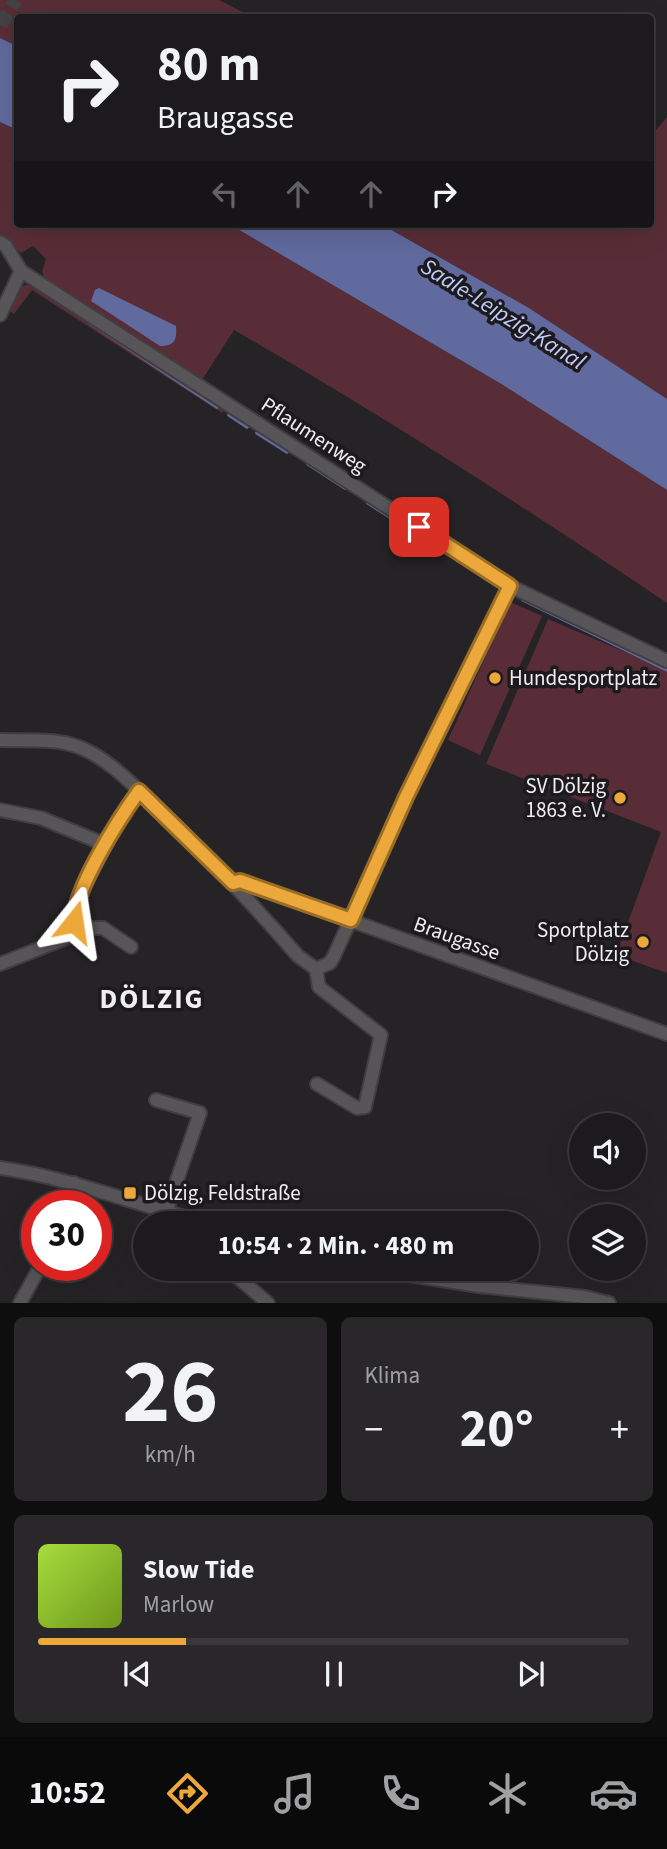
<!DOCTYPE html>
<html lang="de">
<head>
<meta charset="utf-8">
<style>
  :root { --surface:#1c1a1c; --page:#292729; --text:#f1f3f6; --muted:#a0a1a3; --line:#3a383b; --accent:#eda83b }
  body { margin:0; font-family:"Source Sans 3",sans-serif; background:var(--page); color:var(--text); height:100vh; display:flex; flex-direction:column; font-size:26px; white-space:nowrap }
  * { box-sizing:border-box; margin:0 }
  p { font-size:23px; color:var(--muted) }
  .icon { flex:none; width:38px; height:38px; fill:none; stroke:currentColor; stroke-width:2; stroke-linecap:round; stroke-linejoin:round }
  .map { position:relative; height:1303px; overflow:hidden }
  .panel { display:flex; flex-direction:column; gap:14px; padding:14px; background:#0f0e0f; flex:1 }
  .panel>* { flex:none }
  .top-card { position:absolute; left:14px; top:14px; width:640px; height:214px; border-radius:7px; box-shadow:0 7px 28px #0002,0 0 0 2px var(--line); background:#1c1a1c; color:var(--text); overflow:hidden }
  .controls { position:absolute; left:569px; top:1113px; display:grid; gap:14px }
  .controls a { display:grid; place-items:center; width:77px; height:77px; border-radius:50%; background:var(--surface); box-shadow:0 7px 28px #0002,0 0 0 2px var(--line); font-size:35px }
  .speed { position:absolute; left:21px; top:1190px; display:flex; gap:14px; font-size:35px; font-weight:700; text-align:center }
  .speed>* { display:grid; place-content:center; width:91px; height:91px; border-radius:50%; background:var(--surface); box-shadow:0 7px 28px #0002,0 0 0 2px var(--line); line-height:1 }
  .speed .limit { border:10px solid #d22; background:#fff; color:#111 }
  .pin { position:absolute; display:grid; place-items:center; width:60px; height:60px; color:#fff; margin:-30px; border-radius:14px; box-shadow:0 4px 10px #0006 }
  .me { position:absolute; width:77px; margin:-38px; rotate:15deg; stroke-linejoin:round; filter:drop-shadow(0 0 5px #0008) }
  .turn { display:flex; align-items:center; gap:24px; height:147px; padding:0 28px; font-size:32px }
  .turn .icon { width:91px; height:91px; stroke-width:2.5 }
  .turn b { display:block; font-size:49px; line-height:60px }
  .lanes { display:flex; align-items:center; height:66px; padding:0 28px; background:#0003; justify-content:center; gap:35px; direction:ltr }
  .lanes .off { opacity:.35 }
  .big { font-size:52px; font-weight:700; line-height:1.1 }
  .panel .tile { flex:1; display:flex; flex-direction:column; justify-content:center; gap:10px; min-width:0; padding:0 24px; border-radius:10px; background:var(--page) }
  .panel .dial { align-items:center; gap:0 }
  .dial b { font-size:91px; line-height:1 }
  .song { display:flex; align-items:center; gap:21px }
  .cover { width:84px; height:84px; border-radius:10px; background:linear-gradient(135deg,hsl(80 70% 55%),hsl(80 70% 35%)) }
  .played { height:7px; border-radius:4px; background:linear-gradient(90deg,var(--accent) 25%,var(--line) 25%) }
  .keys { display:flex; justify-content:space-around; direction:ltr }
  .heat { display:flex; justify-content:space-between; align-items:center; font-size:38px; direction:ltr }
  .panel .tiles { flex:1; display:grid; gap:14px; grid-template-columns:1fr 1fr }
  .tile:last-child { grid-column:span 2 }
  .trip { position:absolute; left:133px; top:1211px; width:406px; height:70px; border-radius:35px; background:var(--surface); box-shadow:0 7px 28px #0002,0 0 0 2px var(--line); font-weight:700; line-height:70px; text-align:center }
  .tab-bar { display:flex; height:112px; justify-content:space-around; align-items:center; background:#0b0a0b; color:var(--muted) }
  .tab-bar .icon { width:49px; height:49px }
  .tab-bar .on { color:var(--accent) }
  .tab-bar b { font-size:32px; color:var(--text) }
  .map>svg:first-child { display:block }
  .green { fill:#592d37 }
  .water { fill:#616a9e }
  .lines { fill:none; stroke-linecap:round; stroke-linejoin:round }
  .stream { stroke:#616a9e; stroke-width:3.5 }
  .tertiary-tunnel { stroke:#434143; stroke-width:14; stroke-dasharray:14 7; stroke-linecap:butt }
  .minor-casing { stroke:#403e40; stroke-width:16 }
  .minor { stroke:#575558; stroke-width:12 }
  .route-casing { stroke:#9a6d26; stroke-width:18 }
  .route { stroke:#eda83b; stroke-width:12 }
  .poi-dot { fill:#eda83b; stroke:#1c1a1c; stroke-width:2.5 }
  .labels { text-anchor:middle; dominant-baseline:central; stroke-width:7; stroke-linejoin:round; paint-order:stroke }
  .street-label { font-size:21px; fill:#efeef0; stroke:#1c1a1c }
  .poi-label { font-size:21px; fill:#efeef0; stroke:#1c1a1c; text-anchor:start }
  .water-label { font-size:23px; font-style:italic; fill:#c3cdfd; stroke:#1c1a1c }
  .district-label { font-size:28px; font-weight:bold; letter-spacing:2px; fill:#efeef0; stroke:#1c1a1c }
</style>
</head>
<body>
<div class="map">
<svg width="667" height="1303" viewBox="0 0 667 1303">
  <rect width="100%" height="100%" fill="#252325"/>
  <path class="green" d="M 0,0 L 219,0 L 252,17 L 18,18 L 17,46 L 0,38 Z
    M 667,117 L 667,399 L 529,308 L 381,224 L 651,224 L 651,136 Z
    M 0,122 L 17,130 L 18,224 L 229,224 L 503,385 L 667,490 L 667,603 C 526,508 382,415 234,330 L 202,380 L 45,279 L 42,272 L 46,259 L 33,246 L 21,253 L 12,244 L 0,238 Z
    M 35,283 L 225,408 L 222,413 L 32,290 L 14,314 L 7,309 L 22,286 Z
    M 510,602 L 542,616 L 480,755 L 448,740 Z
    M 548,619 L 667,670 L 667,973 L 616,955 L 661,832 L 486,764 Z"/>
  <path class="water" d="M 0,38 L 17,46 L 17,130 L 0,122 Z
    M 229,224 L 381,224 L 529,308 L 667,399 L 667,490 L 503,385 Z
    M 99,288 L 176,326 C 177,340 175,346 160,346 L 91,301 L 95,290 Z"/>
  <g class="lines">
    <path class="stream" d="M 90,323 L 217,407
      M 229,415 L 247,427
      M 257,433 L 287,452
      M 308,464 L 345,488
      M 368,503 L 410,530
      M 421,537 L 455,558
      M 523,600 L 667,670"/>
    <path class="tertiary-tunnel" d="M 0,25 L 16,0"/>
    <defs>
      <path id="minor" d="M 0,242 L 6,246 L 21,271 L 510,586 L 667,661
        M 0,315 L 21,271
        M 0,740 C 26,741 54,738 79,747 C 107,758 130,782 151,802 C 203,851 251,902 298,956 L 316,969
        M 0,810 L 41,818 L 104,844
        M 233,883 L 240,881 L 274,893 L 667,1034
        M 76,934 L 74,913 L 78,898 L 120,817 L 139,791
        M 0,964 L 92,928 L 103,928 L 131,947
        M 316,969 L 330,963 L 334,956 L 406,798 L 510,586
        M 316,969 L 319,987 L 381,1035 L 365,1107 L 357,1108 L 317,1084
        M 156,1100 L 200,1113 L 166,1212
        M 0,1168 C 72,1178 138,1206 208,1223
        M 67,1206 L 74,1183
        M 231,1269 L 236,1276 L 268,1303
        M 371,1269 L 479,1286 L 585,1297 L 609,1303
        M 20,1303 L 41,1265"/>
    </defs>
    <use href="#minor" class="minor-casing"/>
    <use href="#minor" class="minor"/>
  </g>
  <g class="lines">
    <defs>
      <path id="route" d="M 74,922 C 74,889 119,819 139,791 L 233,883 L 240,881 L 351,920 L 406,797 L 510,586 L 419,527"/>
    </defs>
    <use href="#route" class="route-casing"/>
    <use href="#route" class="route"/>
  </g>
  <g class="poi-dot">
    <circle cx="495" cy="678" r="7"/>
    <circle cx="620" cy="798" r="7"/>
    <circle cx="643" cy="942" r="7"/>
    <rect x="123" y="1186" width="14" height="14" rx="3.5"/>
  </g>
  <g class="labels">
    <g class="street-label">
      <text transform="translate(314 435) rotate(33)">Pflaumenweg</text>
      <text transform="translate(457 938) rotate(20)">Braugasse</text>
    </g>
    <g class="poi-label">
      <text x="509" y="678">Hundesportplatz</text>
      <text x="606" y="786" text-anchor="end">SV Dölzig<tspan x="606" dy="24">1863 e. V.</tspan></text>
      <text x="629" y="930" text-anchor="end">Sportplatz<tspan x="629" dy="24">Dölzig</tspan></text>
      <text x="144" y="1193">Dölzig, Feldstraße</text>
    </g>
    <g class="water-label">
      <text transform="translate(503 314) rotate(32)">Saale-Leipzig-Kanal</text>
    </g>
    <g class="district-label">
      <text x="152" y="999">DÖLZIG</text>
    </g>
  </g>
</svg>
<div class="controls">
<a><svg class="icon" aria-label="sound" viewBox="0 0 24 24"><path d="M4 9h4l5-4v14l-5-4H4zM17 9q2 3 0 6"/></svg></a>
<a><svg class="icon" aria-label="layers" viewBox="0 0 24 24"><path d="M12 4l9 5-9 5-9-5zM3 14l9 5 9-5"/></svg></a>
</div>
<div class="speed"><div class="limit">30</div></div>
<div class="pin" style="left:419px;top:527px;background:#d93025"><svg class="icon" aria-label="arrive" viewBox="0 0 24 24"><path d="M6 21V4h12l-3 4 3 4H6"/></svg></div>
<svg class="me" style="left:74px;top:922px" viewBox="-20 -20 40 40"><path d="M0-17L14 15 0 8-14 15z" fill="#eda83b" stroke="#fff" stroke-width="4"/></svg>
<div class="trip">10:54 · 2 Min. · 480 m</div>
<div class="top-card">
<div class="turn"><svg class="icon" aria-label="right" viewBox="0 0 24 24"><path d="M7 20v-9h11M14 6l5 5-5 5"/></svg><div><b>80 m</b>Braugasse</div></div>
<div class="lanes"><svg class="icon off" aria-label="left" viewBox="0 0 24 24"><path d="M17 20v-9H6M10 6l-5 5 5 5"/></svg><svg class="icon off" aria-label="ahead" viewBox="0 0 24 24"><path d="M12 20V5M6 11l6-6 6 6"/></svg><svg class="icon off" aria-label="ahead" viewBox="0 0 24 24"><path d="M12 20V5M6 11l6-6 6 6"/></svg><svg class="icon" aria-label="right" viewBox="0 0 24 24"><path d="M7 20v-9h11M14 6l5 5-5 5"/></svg></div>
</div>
</div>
<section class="panel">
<div class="tiles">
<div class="tile dial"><b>26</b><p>km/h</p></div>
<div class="tile"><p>Klima</p>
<div class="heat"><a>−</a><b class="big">20°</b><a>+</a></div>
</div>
<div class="tile">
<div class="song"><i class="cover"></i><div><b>Slow Tide</b><p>Marlow</p></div></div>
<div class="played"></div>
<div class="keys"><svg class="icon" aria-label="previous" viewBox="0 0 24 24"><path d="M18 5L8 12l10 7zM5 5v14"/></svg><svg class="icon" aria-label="pause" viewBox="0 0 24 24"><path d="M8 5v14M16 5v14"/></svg><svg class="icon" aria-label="next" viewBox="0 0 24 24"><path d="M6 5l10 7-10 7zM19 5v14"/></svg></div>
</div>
</div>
</section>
<nav class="tab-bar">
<b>10:52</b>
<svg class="icon on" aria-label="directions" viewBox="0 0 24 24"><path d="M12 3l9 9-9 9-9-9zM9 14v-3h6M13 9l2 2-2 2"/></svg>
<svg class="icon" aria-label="music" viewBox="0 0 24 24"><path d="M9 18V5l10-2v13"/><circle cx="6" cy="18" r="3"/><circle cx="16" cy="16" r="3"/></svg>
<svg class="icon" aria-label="phone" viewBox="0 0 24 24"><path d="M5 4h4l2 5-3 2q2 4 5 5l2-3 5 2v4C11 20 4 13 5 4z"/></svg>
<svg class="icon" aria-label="climate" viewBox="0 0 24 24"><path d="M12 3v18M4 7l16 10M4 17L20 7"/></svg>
<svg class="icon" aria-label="car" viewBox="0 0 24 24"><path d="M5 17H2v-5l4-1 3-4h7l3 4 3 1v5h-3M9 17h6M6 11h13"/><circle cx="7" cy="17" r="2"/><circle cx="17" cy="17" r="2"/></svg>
</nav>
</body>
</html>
